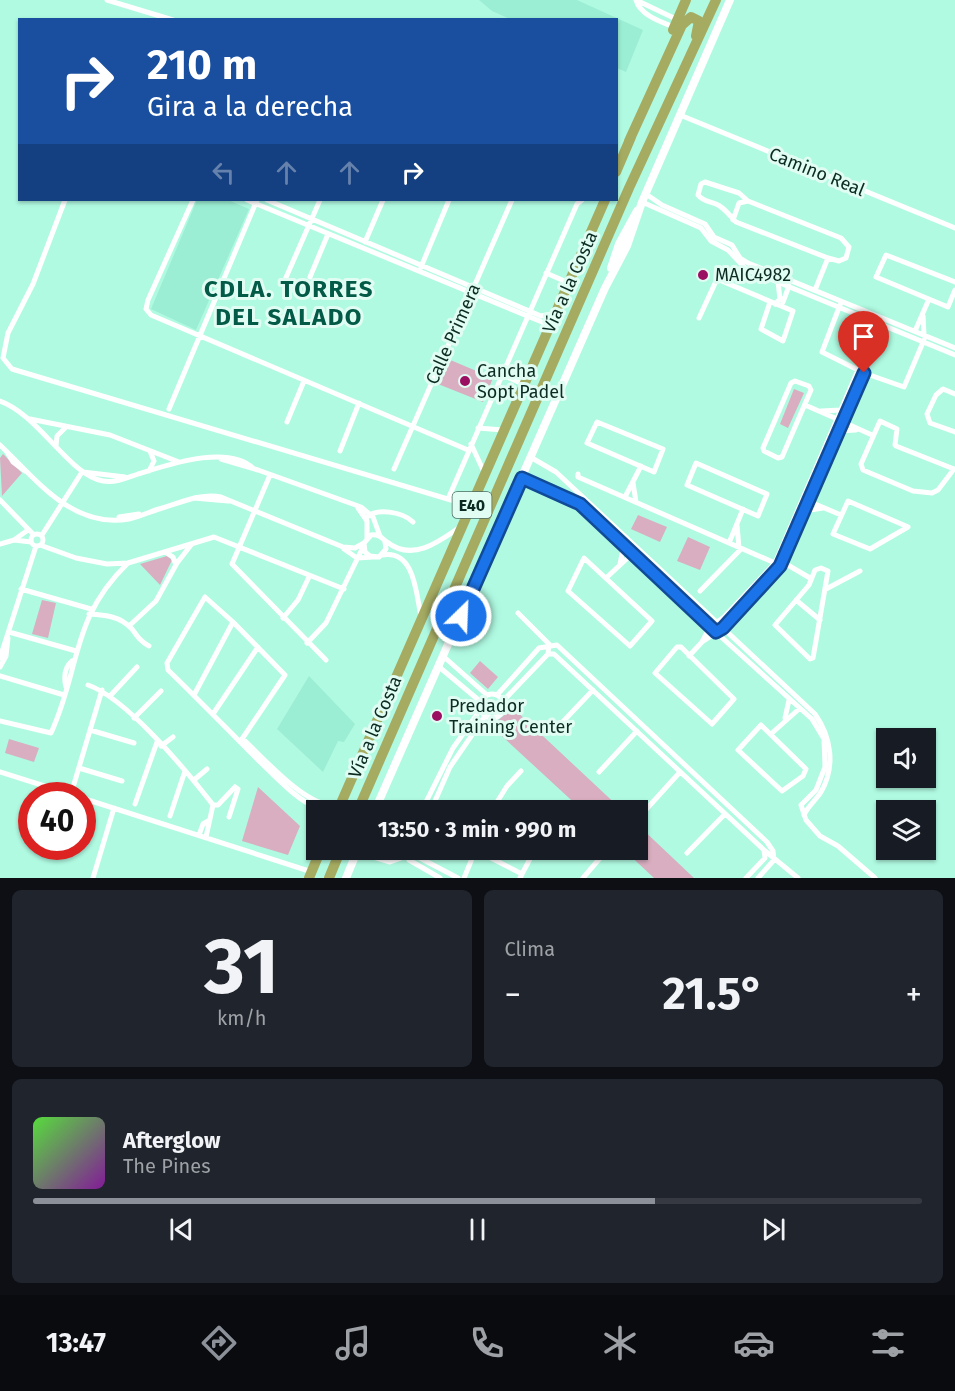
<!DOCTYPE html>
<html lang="es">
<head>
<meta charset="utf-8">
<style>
  :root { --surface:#171b24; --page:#20242c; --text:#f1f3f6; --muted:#9ea1a6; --line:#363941; --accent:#8c9099 }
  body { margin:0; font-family:"Fira Sans",sans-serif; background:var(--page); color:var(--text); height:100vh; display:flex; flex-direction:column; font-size:22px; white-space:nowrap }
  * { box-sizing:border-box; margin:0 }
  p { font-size:20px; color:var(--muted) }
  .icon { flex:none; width:33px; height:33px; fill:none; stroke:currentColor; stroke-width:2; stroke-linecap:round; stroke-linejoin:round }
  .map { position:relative; height:878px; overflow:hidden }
  .sheet { display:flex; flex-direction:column; gap:12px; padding:12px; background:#0d0f14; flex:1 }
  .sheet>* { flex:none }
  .guide { position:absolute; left:18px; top:18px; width:600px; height:183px; border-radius:0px; box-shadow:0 2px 4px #0004; background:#1a4fa0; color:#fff; overflow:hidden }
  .tools { position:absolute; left:876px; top:728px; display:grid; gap:12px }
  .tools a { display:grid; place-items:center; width:60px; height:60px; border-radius:0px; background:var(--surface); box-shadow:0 2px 4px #0004; font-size:30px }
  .speed { position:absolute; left:18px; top:782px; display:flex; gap:12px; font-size:30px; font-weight:700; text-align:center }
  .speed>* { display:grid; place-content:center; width:78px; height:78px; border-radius:50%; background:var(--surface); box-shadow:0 2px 4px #0004; line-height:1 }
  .speed .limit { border:9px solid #d22; background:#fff; color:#111 }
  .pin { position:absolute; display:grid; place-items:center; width:51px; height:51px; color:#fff; margin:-62px -26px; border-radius:50% 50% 50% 0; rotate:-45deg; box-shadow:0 0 6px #0007 }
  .pin .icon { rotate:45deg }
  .me { position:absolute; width:66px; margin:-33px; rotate:24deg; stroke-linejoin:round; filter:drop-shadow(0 0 4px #0008) }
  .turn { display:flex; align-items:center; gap:21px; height:126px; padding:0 30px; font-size:27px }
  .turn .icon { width:78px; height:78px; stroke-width:2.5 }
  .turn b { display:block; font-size:42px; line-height:51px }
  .lanes { display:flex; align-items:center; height:57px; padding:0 30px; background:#0003; justify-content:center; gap:30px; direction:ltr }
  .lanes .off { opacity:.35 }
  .big { font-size:45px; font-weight:700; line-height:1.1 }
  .sheet .widget { flex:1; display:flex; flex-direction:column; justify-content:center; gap:9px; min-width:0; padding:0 21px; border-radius:9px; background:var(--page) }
  .sheet .dial { align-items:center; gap:0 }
  .dial b { font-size:78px; line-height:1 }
  .song { display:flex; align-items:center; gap:18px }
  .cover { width:72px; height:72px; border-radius:9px; background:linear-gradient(135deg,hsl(110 70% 55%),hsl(290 70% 35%)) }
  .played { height:6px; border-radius:3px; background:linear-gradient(90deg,var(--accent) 70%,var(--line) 70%) }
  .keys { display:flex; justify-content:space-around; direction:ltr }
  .heat { display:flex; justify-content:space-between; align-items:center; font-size:33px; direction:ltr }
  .sheet .tiles { flex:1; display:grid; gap:12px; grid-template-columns:1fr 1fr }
  .widget:last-child { grid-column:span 2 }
  .trip { position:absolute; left:306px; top:800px; width:342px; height:60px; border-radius:0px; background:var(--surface); box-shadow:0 2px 4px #0004; font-weight:700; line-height:60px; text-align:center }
  .tab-bar { display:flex; height:96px; justify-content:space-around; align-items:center; background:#090b0e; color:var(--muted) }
  .tab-bar .icon { width:42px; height:42px }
  .tab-bar .on { color:var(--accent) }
  .tab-bar b { font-size:27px; color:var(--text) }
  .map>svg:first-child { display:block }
  .built { fill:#9beed3 }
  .green { fill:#d9aec0 }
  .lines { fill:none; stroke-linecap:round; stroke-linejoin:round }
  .street { stroke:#fff; stroke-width:5 }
  .secondary { stroke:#fff; stroke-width:8 }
  .highway { stroke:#a6ab62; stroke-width:10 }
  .route-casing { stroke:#114b97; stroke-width:15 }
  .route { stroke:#1a73e8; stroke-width:10 }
  .poi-dot { fill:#9a0f61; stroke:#e1fdf3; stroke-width:2 }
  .labels { text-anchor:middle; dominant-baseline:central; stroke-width:6; stroke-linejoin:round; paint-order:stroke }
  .shield { fill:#e1fdf3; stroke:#4c6a61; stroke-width:1.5 }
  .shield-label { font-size:16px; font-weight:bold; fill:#0c2b22 }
  .street-label { font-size:18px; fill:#0c2b22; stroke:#e1fdf3 }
  .poi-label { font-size:18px; fill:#0c2b22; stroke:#e1fdf3; text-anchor:start }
  .district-label { font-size:24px; font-weight:bold; letter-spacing:1.5px; fill:#025a47; stroke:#e1fdf3 }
</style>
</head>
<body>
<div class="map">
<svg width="955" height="878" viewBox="0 0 955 878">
  <rect width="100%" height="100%" fill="#b0fae2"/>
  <path class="built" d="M 479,0 L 577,0 L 643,30 L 626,72 L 617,68 L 616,20 L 510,19 L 492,11 Z
    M 197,200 L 228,200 L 249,209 L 196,330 L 151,309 Z
    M 309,676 L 355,724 L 344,742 L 338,741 L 323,772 L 277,729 Z"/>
  <path class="green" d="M 448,359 L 493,378 L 483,402 L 438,384 Z
    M 794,389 L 804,393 L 788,428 L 780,424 Z
    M 3,454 L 22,473 L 2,496 L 0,458 Z
    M 638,515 L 667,527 L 660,542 L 631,529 Z
    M 688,537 L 710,547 L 700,570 L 677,561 Z
    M 167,556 L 172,560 L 160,585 L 140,564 Z
    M 42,600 L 56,603 L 48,638 L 32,634 Z
    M 480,661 L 498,677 L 488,689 L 470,673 Z
    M 513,708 L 622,810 L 582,810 L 491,726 Z
    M 9,739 L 39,748 L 34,762 L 5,753 Z
    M 258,787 L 300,826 L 288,855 L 242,841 Z
    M 638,825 L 694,878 L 654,878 L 623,849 L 638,849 Z"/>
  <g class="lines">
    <path class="street" d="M 107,0 L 173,20
      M 636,0 C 640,15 661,22 674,27
      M 636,0 L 678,20
      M 680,115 L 955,228
      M 646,194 L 662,205 L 705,224 L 714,237 L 732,245 L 740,258 L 748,263 L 955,348
      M 65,200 L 33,284 L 8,333 L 3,358 L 12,369 L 471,506
      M 193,200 L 148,300 L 146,309 L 151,315 L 468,450
      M 247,200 L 542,322 L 549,328
      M 267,200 L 541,316 L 553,314
      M 642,202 L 701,228 L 711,241 L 728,250 L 746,269 L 955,355
      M 733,220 L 739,203 L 748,201 L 841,238 L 849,247 L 846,258 L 839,261 L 828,258 L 736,222 C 731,217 726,210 721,207 C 714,201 704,203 698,195 L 701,184 L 705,182 L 739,193 L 748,201
      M 365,242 L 383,200
      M 421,267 L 449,200
      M 546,273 L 569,283
      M 310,277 L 328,234
      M 284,282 L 320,200
      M 955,282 L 886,255 L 876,277 L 948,307 L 955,290
      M 815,290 L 828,258
      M 783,302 L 789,286
      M 775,304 L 780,299 L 778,282
      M 840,305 L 822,352 L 864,373 L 904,387 L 924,340
      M 923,315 L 924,335
      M 699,318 L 717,279 L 793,311 L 783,341 L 761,329 L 770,302
      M 915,331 L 929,299
      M 501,374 L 525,385
      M 795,381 L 809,386 L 811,390 L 782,457 L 778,458 L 764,451 L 763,448 L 791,383 Z
      M 955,394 L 943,389 L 936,395 L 927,414 L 930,423 L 955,432
      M 0,401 C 38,414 71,477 103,481 C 116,483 126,478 138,474 C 168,465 227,444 253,468
      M 805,405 L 837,419
      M 169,409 L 257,200
      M 821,411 L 841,410
      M 30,419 L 110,435 L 179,462
      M 841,421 L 872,435
      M 287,422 L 304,381
      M 597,422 L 663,449 L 654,472 L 587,443 Z
      M 478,428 L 503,430
      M 837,431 L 856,430
      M 471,444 L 484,472
      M 0,445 C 36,479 72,529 129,519 C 139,517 149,512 159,509 C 180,503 200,493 221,497 L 343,547 L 355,548 L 364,543
      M 56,446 L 57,436 L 65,428
      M 340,451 L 359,403
      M 7,452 L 13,462 L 25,471
      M 532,458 L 556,472 L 815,714 C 831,737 836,766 821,792 C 816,800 808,806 804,815
      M 221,459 L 258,470 L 361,507 L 373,517 L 380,536
      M 696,463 L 767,494 L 758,516 L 687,485 Z
      M 394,469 L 512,200
      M 954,469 L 938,490 L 932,493 L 913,491 L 863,470 L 861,464 L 880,421 L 897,429 L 895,445 L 896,446 L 954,469 L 955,469
      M 149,471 L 154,461 L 150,451
      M 83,472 L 125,477
      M 578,474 L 578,477 L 775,563
      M 270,475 L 232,564 L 326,660
      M 522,478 L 580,504 L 710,627 L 812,719 L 824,739 L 825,767 L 816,790 L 801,805 L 806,820 L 820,836 L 838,846 L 875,878
      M 633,483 L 636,502
      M 625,497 L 641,466
      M 194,498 L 228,501
      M 448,499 L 577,204 L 582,200
      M 0,500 L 33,534
      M 808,501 L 841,515
      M 848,501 L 906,526 L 908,527 L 870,549 L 833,534 Z
      M 358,508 L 367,521 L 367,538
      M 804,511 L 823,508
      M 119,517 L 139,514
      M 366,518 C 376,507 403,512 413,522
      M 737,525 L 739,548
      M31 540a6 6 0 1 1 12 0a6 6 0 1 1-12 0Z
      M 42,535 L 82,472
      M 14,540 L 28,530
      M 385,542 L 386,549 L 379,557 L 370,556 L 365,552 L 364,543 L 371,535 C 380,534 381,538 387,542 C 412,562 439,542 460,527
      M 729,543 L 743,509
      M 0,544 L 14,540 L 31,542
      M 40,545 L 76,558 L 107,564 L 128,563 L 214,537 L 344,589
      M 344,549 L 357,558 L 373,557
      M 165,552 L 173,557 L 176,565
      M 382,555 C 415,549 416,594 421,616
      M 584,558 L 652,621 L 630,646 L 568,591 Z
      M 781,561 L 810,578
      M 620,564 L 624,545
      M 821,568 L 828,571 L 813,658 L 810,659 L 775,625 L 809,585 L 815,570 Z
      M 606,578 L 633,553
      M 21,589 L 91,609
      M 826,589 L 860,571
      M 700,591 L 741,549
      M 796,600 L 820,620
      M 89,614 C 105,615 120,616 132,629 C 137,636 141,642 149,646
      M 283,618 L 298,600 L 309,577
      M 129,626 L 156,601 L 177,563 L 191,545
      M 9,632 L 76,651
      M 702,642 L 710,627 L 724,617 L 775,563 L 858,370
      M 307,643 L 326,623 L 364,545
      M 677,647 L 681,647 L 734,699 L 712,724 L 655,673 Z
      M 548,654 L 554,654 L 764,850 L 765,858 L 746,878
      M 443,656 L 487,695
      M 689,656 L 702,642 L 723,628 L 780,566 L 864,373
      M 0,658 L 36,546
      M 438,666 L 481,702
      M 0,667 L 6,656 L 8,638
      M 0,676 L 64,695
      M 88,685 C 126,698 184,768 210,801 L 213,805 L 206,837
      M 66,687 C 64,679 64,668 72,661
      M480 706a12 12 0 1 1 24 0a12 12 0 1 1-24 0Z
      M 194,695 L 233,622
      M 497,695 L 539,648 L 557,645 L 767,842 L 773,851 L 774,860 L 758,878
      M 110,696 L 137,667
      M 503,701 L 548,654 L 549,644 L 518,613
      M 213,714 L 258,647
      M 134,718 L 161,691
      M 785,718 L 789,700
      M 0,721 L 51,733 C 81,668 70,619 128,563
      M 761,725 L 806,769 L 803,776 L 782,791 L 738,750 Z
      M 90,730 L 134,743
      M 555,730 L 593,690
      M 772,733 L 799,709
      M 243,739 C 263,757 311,814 340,804
      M 240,742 L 285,675 L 233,622 L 205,597 L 167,663 L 168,670 C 198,699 227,729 256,758 C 277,778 294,798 320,810
      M 161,746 L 173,737
      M 79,768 L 122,781
      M 0,772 L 73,795
      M 599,772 L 637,731
      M 194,780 L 207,769
      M 74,784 L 102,690
      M 82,798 L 312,872
      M 135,804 L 157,742
      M 213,805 L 218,805 L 235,787
      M 422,810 L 453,748 L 480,710
      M 431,810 L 450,767 L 485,716
      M 492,810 L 507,786 L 521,771
      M 565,810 L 567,808
      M 642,814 L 680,772
      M 170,816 L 185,771
      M 229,817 L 238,789 L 235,787
      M 199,835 L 203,824 L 208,821
      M 407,849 L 409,860 L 440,878
      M 414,849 L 416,856 L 458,878
      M 764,850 L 798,878
      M 357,852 L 390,862 L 407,856
      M 687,853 L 725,814
      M 491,858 L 522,874
      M 93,878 L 114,808
      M 464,878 L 476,849
      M 520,878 L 535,849
      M 583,878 L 607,850"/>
    <path class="secondary" d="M 611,268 L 619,244 L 637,211
      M 375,810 L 605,288 L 627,246 L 642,202 L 730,0
      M 346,878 L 358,849"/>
    <path class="highway" d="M 673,30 L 686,0
      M 629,141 L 682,25 L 691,17 L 699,21 L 696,36
      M 616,172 L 631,137
      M 338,810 L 605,200
      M 358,810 L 629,188 L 716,0
      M 309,878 L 321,849
      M 329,878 L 341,849"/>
  </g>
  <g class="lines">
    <defs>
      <path id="route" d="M 461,616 L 522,478 L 580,504 L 716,632 L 723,628 L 780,566 L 864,373"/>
    </defs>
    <use href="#route" class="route-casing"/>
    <use href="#route" class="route"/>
  </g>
  <g class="poi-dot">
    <circle cx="703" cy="275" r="6"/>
    <circle cx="465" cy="381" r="6"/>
    <circle cx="437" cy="716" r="6"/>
  </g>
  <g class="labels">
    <rect class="shield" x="452.5" y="492" width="39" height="26" rx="4.5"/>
    <g class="shield-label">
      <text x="472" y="505">E40</text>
    </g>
    <g class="street-label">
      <text transform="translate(817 172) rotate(22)">Camino Real</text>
      <text transform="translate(570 282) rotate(-66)">Vía a la Costa</text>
      <text transform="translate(453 334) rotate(-66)">Calle Primera</text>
      <text transform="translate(375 727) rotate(-67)">Vía a la Costa</text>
    </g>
    <g class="poi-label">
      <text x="715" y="275">MAIC4982</text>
      <text x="477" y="371">Cancha<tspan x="477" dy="21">Sopt Padel</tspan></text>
      <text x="449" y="706">Predador<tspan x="449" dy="21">Training Center</tspan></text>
    </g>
    <g class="district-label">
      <text x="289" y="289">CDLA. TORRES<tspan x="289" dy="28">DEL SALADO</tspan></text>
    </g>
  </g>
</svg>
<div class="tools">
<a><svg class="icon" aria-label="sound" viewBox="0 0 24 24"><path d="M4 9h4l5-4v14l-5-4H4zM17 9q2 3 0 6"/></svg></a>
<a><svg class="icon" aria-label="layers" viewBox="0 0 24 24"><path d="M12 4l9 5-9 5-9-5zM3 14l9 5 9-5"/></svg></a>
</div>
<div class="speed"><div class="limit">40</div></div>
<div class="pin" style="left:864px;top:373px;background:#d93025"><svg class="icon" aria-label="arrive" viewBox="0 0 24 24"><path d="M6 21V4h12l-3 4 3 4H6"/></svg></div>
<svg class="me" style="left:461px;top:616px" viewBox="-20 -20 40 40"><circle r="17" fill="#1a73e8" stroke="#fff" stroke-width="3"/><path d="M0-11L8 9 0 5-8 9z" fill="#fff"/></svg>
<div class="trip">13:50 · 3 min · 990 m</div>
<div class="guide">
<div class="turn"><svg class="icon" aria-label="right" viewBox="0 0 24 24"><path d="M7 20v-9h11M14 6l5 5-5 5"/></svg><div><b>210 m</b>Gira a la derecha</div></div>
<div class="lanes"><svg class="icon off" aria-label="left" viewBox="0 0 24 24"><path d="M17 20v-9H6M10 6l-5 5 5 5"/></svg><svg class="icon off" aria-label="ahead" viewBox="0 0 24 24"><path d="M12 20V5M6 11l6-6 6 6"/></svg><svg class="icon off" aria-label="ahead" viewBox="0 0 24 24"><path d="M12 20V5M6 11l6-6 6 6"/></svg><svg class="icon" aria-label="right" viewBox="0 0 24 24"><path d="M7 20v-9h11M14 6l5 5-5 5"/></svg></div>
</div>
</div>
<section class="sheet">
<div class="tiles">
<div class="widget dial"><b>31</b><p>km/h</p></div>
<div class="widget"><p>Clima</p>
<div class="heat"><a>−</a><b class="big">21.5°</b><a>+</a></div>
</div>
<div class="widget">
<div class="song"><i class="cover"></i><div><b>Afterglow</b><p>The Pines</p></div></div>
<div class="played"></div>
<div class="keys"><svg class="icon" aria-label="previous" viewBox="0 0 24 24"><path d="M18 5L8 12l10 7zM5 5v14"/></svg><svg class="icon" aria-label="pause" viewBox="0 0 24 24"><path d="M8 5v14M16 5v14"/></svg><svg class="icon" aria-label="next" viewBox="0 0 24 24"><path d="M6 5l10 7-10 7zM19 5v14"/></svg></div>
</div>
</div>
</section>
<nav class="tab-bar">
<b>13:47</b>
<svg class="icon on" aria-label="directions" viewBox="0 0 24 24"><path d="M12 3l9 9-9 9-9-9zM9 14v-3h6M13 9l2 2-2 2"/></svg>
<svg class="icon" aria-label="music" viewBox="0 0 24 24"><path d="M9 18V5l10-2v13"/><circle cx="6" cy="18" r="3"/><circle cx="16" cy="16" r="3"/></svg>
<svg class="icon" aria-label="phone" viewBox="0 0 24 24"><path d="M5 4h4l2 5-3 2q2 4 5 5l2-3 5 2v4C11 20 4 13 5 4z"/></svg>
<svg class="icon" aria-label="climate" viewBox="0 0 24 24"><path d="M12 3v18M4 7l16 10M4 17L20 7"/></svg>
<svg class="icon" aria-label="car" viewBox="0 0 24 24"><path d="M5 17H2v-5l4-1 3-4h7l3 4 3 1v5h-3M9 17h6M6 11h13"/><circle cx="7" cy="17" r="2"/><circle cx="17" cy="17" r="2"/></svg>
<svg class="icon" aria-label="filters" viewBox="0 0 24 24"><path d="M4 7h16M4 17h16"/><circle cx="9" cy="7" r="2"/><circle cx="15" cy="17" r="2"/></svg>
</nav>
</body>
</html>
